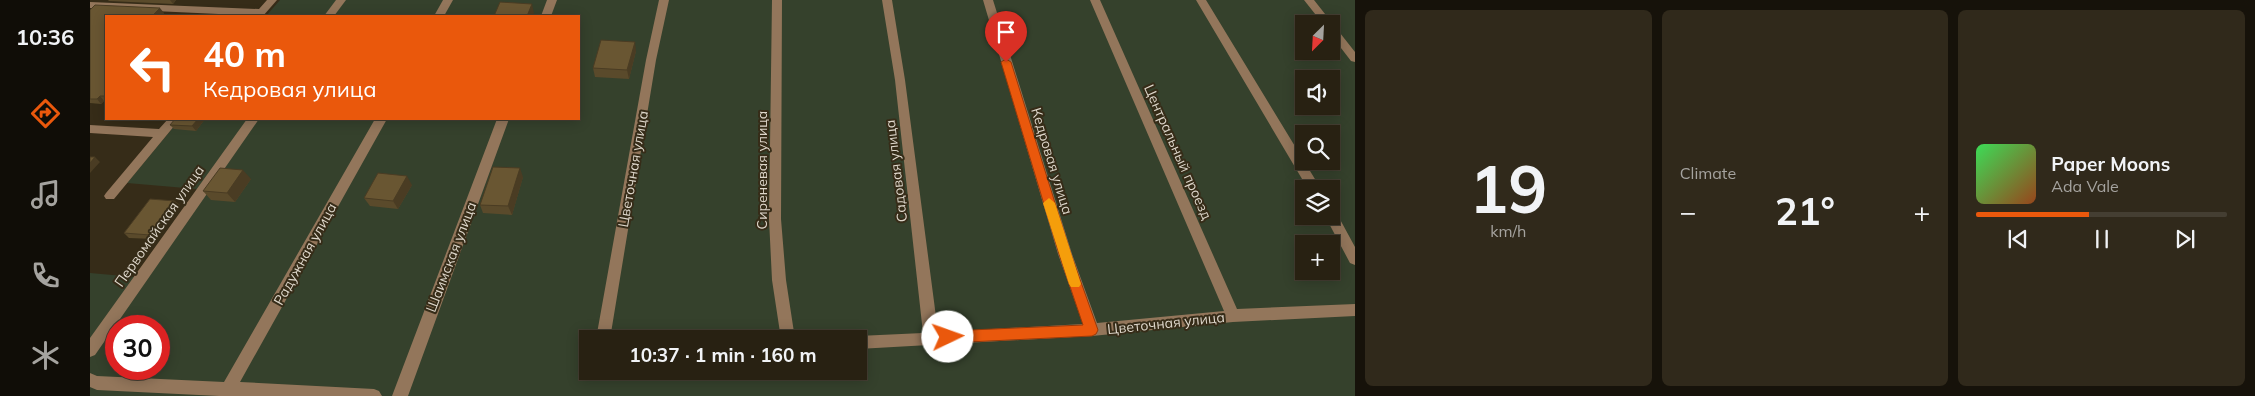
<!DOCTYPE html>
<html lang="en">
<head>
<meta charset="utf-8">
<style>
  :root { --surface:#282112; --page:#30291b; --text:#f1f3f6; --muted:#a5a39f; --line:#443e32; --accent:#ea580c }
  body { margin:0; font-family:Mulish,sans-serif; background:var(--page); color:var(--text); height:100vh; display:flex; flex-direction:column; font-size:19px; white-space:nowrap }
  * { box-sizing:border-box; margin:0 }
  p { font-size:16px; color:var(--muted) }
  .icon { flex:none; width:28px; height:28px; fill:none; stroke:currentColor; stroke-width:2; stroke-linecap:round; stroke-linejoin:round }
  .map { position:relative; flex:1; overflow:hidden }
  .side { display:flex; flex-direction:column; gap:10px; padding:10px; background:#16120a; width:900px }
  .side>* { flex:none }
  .banner { position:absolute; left:15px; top:15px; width:475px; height:105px; border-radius:0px; box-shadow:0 2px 12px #0003,0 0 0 1px var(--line); background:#ea580c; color:#fff; overflow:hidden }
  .needle { width:32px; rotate:204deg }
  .tools { position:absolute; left:1205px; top:15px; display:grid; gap:10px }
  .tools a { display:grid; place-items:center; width:45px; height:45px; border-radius:0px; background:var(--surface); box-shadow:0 2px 12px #0003,0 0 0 1px var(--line); font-size:25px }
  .speed { position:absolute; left:15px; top:315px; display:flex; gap:10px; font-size:25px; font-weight:700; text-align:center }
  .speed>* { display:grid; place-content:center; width:65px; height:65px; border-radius:50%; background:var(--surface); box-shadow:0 2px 12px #0003,0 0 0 1px var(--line); line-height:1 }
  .speed .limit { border:8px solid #d22; background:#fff; color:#111 }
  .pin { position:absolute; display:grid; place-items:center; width:42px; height:42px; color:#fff; margin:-51px -21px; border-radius:50% 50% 50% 0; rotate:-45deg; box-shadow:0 0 5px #0007 }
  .pin .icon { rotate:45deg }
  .me { position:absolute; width:55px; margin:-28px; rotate:87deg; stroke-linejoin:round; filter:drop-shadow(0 0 4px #0008) }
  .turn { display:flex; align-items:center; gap:18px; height:105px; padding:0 15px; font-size:22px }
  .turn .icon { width:65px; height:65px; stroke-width:2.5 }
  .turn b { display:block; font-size:35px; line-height:42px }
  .big { font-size:38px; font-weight:700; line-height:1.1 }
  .side .widget { flex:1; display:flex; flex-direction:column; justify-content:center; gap:8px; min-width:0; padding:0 18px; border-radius:8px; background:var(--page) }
  .side .dial { align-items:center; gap:0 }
  .dial b { font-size:65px; line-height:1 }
  .song { display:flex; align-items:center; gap:15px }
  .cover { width:60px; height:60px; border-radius:8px; background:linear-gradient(135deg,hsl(130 70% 55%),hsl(20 70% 35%)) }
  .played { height:5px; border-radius:2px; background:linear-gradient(90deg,var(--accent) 45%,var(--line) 45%) }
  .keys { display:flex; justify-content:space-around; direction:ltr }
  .heat { display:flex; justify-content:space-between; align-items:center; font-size:28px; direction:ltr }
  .side .tiles { flex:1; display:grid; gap:10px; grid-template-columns:repeat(3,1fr) }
  .trip { position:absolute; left:489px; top:330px; width:288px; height:50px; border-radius:0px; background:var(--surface); box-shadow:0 2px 12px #0003,0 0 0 1px var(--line); font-weight:700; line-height:50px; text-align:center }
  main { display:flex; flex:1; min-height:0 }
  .menu { display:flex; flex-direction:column; width:90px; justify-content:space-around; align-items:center; background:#100d07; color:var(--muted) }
  .menu .icon { width:35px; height:35px }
  .menu .selected { color:var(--accent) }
  .menu b { font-size:22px; color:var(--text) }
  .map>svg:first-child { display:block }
  .green { fill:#35412c; fill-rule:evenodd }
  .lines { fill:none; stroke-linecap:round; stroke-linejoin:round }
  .minor { fill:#93765b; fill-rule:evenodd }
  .wall { fill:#5a4a2b }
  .shaded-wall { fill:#4a3c23 }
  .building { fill:#695632; stroke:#4a3c23 }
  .route { fill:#ea580c; stroke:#983908 }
  .slow { fill:#f59e0b }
  .labels { text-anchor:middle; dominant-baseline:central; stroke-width:4; stroke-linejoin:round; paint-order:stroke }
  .street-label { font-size:14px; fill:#ded7cb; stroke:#362c18 }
</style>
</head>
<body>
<main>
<nav class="menu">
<b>10:36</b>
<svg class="icon selected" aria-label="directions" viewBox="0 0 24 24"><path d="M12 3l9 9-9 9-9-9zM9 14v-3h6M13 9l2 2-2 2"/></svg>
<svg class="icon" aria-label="music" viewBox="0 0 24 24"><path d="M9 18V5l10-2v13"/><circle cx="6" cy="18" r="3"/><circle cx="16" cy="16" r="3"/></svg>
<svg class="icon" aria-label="phone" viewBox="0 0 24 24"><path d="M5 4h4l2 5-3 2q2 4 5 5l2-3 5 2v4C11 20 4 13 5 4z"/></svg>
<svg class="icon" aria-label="climate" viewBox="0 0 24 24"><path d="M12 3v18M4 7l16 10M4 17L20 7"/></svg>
</nav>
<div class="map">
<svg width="1265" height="396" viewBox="0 0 1265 396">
  <rect width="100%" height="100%" fill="#362c18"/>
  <path class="green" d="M 190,0 L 1265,0 L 1265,396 L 0,396 L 0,273 L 45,277 L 107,189 L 37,183 L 90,119 L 489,119 L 489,16 L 176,16 ZM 1214,24 L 1241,24 L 1241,51 L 1214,51 ZM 1214,79 L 1241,79 L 1241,106 L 1214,106 ZM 1214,134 L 1241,134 L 1241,161 L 1214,161 ZM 1214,189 L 1241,189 L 1241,216 L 1214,216 ZM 1214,244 L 1241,244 L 1241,271 L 1214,271 ZM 26,326 L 69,326 L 69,369 L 26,369 ZM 498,339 L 768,339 L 768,371 L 498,371 Z"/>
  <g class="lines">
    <path class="minor" d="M 177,0 L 187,0 L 173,16 L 0,8 L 0,2 L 169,9 Z
      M 246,0 L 256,0 L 244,16 L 234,16 Z
      M 353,0 L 363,0 L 354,16 L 344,16 Z
      M 457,0 L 467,0 L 461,16 L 451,16 Z
      M 569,0 L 579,0 L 566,60 L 520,339 L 506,339 L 556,60 Z
      M 682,0 L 692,0 L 691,219 L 696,280 L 705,339 L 691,339 L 682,280 L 679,219 Z
      M 792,0 L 802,0 L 815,80 L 848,332 L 993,324 L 968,254 L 893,0 L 903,0 L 982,254 L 1007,323 L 1134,311 L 1000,0 L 1010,0 L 1147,309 L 1265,304 L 1265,316 L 1143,322 L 1002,336 L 768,349 L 768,339 L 763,339 L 768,336 L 833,333 L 805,80 Z
      M 1106,0 L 1116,0 L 1231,189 L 1218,189 Z
      M 1214,0 L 1224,0 L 1265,52 L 1265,62 L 1261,61 L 1241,35 L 1241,24 L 1233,24 Z
      M 78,119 L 90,119 L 24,199 L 16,199 L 14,196 L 16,193 L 63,137 L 0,133 L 0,125 L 69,129 Z
      M 157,119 L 169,119 L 5,355 L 0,357 L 0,338 Z
      M 285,119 L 297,119 L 150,382 L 284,389 L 289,391 L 292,396 L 129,396 L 7,390 L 0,387 L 0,373 L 7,376 L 134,382 Z
      M 407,119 L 419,119 L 318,396 L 302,396 Z
      M 1241,211 L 1246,212 L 1265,247 L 1265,265 L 1260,263 L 1235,216 L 1241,216 Z"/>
  </g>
  <path class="wall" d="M 18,0 L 86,0 L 83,4 L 19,1 Z
    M 0,10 L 74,13 L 71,16 L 16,16 L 16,101 L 14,101 L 11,104 L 0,103 Z
    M 546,51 L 539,79 L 505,77 L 503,68 Z
    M 115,119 L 106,131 L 84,129 L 80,125 Z
    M 433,177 L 422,215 L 393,213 L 390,205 Z
    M 161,179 L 145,202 L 121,200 L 113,191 Z
    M 322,185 L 308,209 L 280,206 L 274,198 Z
    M 90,205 L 65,239 L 39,238 L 34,233 Z"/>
  <path class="shaded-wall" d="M 80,0 L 86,0 L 83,4 Z
    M 442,4 L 444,13 L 443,16 L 437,16 Z
    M 70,8 L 74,13 L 71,16 L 62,16 Z
    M 545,42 L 546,51 L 539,79 L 537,70 Z
    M 10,96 L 14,101 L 11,104 L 7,99 Z
    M 108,119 L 115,119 L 106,131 L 102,126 Z
    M 5,157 L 10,162 L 0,173 L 0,163 Z
    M 430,168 L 433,177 L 422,215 L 418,206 Z
    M 153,170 L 161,179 L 145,202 L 137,193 Z
    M 317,176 L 322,185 L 308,209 L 303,201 Z
    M 85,201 L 90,205 L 65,239 L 60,235 Z"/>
  <path class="building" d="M 410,2 L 442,4 L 437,16 L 404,16 Z
    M 5,5 L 70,8 L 62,16 L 16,16 L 16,96 L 10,96 L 7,99 L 0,99 L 0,10 Z
    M 511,40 L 545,42 L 537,70 L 503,68 Z
    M 85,119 L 108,119 L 102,126 L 80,125 Z
    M 0,157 L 5,157 L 0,163 Z
    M 403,167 L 430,168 L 418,206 L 390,205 Z
    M 130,168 L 153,170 L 137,193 L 113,191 Z
    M 288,173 L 317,176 L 303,201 L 274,198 Z
    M 60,199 L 85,201 L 60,235 L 34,233 Z"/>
  <path class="route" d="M 916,59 L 921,62 L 981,254 L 1008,330 L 1006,334 L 1002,336 L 858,343 L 854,342 L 852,337 L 854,333 L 858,331 L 993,325 L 969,254 L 911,62 Z"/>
  <path class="slow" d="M 959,198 L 965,203 L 991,284 L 989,287 L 981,287 L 979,284 L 953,203 Z"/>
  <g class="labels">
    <g class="street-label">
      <text transform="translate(1088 152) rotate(66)">Центральный проезд</text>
      <text transform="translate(962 161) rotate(73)">Кедровая улица</text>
      <text transform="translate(543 169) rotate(-80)">Цветочная улица</text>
      <text transform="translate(672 170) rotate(-90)">Сиреневая улица</text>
      <text transform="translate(806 171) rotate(-97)">Садовая улица</text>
      <text transform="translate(69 226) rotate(-55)">Первомайская улица</text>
      <text transform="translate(215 254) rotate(-61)">Радужная улица</text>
      <text transform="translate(361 257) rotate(-69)">Шаимская улица</text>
      <text transform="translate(1076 323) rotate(-6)">Цветочная улица</text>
    </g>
  </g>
</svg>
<div class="tools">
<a><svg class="needle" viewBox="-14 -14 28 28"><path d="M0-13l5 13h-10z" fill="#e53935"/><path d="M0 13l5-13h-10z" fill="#a5a39f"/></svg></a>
<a><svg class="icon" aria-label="sound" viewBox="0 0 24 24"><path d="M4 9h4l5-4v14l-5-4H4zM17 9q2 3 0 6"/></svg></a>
<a><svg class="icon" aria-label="search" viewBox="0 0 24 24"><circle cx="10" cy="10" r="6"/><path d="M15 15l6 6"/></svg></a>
<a><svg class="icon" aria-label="layers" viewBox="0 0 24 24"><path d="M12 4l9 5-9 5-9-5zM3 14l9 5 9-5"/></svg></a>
<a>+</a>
</div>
<div class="speed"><div class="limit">30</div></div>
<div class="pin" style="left:916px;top:62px;background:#d93025"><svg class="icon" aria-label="arrive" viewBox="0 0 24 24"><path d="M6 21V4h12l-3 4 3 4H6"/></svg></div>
<svg class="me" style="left:858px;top:337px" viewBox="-20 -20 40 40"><circle r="19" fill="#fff"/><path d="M0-13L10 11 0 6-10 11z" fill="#ea580c"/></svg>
<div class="trip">10:37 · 1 min · 160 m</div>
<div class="banner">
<div class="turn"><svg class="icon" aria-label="left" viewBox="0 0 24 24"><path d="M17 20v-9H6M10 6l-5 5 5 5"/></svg><div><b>40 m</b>Кедровая улица</div></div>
</div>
</div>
<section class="side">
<div class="tiles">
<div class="widget dial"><b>19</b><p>km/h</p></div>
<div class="widget"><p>Climate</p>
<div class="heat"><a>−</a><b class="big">21°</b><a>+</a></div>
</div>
<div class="widget">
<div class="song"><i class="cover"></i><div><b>Paper Moons</b><p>Ada Vale</p></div></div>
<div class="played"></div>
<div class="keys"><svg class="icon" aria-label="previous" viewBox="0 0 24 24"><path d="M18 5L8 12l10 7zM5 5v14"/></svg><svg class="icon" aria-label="pause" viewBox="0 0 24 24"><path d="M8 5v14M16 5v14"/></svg><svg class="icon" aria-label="next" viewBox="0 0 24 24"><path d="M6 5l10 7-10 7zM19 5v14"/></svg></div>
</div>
</div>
</section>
</main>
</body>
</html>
